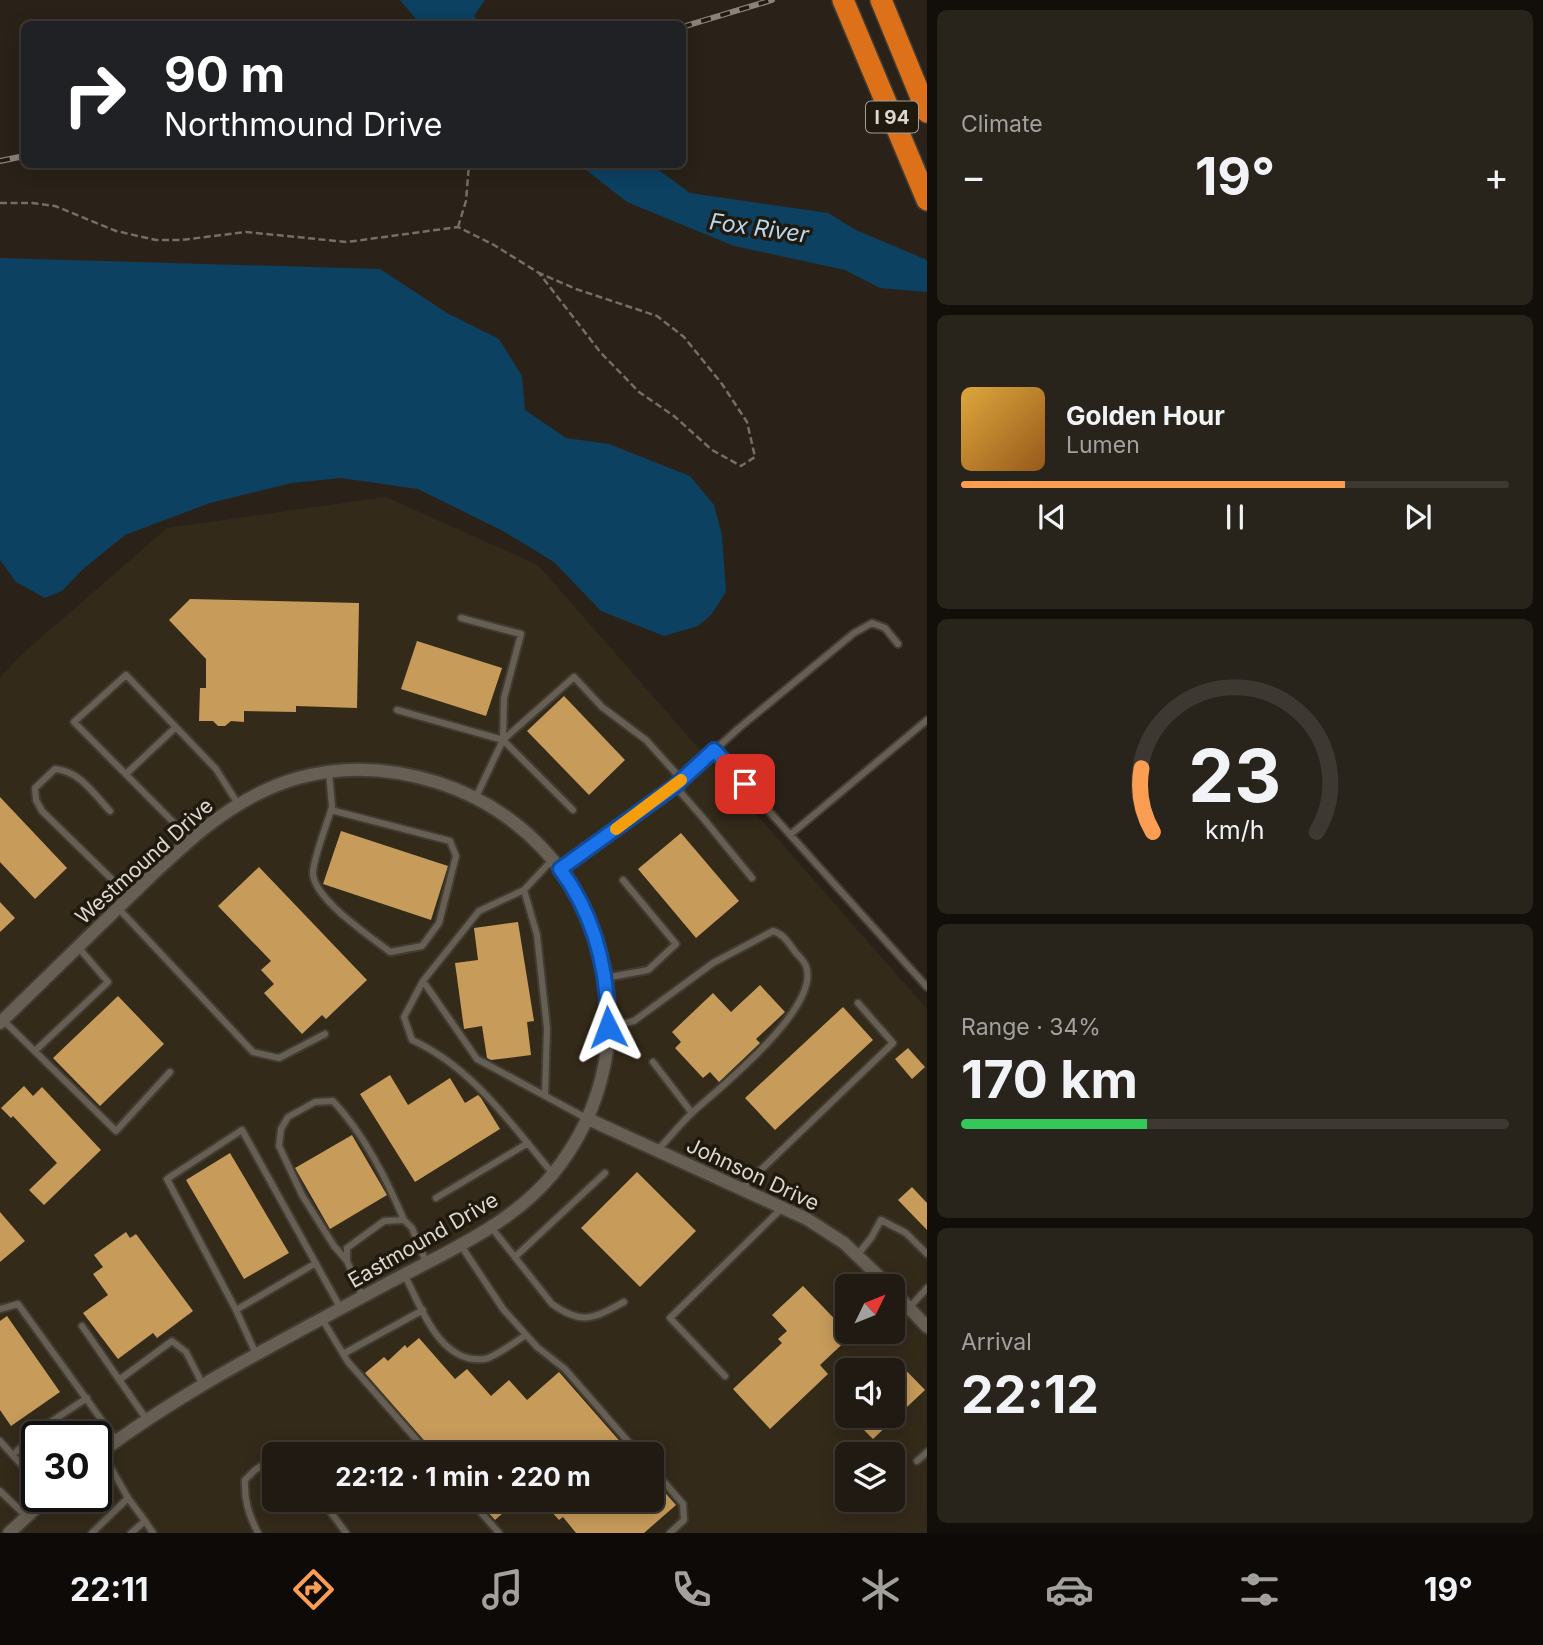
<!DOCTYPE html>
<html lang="en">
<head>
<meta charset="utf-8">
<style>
  :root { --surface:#201a12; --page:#28231b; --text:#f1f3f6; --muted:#a2a19f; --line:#3d3832; --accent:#fc9d54 }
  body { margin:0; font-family:Inter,sans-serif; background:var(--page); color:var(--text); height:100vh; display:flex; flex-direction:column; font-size:26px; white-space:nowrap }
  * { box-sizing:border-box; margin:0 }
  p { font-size:23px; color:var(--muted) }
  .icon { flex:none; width:38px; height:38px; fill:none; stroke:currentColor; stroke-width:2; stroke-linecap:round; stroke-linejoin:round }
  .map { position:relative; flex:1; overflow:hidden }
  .panel { display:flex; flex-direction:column; gap:10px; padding:10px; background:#120e0a; width:616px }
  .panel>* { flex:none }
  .hud { position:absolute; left:21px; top:21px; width:665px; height:147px; border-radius:10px; box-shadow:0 4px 18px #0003,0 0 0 2px var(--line); background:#202124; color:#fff; overflow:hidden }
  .needle { width:46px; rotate:47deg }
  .buttons { position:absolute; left:835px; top:1274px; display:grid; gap:14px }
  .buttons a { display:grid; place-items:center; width:70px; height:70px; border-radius:10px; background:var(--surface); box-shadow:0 4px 18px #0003,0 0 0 2px var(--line); font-size:35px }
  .speed { position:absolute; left:21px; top:1421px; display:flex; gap:14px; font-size:35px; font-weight:700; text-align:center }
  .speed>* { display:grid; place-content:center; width:91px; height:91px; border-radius:50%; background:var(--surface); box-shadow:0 4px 18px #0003,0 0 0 2px var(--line); line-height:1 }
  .speed .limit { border:4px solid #111; border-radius:10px; background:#fff; color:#111 }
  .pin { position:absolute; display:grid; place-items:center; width:60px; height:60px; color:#fff; margin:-30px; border-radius:14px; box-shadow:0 4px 10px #0006 }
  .me { position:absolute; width:77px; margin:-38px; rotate:357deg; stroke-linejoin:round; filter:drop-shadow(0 0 5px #0008) }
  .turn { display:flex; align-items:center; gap:24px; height:147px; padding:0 28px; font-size:32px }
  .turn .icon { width:91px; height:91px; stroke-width:2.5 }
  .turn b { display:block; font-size:49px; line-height:60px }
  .big { font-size:52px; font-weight:700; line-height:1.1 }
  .panel .tile { flex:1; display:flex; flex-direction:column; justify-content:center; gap:10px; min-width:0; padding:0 24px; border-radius:10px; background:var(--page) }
  .panel .dial { align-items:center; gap:0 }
  .dial svg { height:182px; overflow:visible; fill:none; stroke:var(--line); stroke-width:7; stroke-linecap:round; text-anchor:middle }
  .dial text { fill:var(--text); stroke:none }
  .song { display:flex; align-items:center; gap:21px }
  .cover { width:84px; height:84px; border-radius:10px; background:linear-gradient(135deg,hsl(40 70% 55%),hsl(30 70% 35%)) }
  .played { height:7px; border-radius:4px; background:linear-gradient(90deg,var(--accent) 70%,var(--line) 70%) }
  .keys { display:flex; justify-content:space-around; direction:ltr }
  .heat { display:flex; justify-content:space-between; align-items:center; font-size:38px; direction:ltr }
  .charge { height:10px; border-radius:5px; background:linear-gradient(90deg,#34c759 34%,var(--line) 0) }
  .trip { position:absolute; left:262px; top:1442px; width:402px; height:70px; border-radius:10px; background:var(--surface); box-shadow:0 4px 18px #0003,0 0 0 2px var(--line); font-weight:700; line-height:70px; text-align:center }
  .tab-bar { display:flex; height:112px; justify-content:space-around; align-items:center; background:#0d0a07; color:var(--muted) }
  .tab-bar .icon { width:49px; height:49px }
  .tab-bar .current { color:var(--accent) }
  .tab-bar b { font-size:32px; color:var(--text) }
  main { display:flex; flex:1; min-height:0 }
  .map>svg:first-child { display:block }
  .built { fill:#342a1a; fill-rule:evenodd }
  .water { fill:#0c4162 }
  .building { fill:#c79b5a }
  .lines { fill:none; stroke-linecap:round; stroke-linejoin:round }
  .lane-casing { stroke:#423d34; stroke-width:10 }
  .street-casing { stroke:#423d34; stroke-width:16 }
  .highway-casing { stroke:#423d34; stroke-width:24 }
  .path { stroke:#756e65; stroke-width:2.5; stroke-dasharray:7 3.5; stroke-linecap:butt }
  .lane { stroke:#675f53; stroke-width:6 }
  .street { stroke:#675f53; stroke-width:12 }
  .highway { stroke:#dd7119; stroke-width:21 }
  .rail-casing { stroke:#8a837b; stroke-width:6 }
  .rail { stroke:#20190e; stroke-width:3.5; stroke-dasharray:10; stroke-linecap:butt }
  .route-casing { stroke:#114b97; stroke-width:18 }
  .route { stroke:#1a73e8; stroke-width:12 }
  .slow { stroke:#f59e0b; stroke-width:12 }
  .labels { text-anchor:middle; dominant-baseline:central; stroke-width:7; stroke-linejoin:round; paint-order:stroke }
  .shield { fill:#20190e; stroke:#a49e96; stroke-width:2 }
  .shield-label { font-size:19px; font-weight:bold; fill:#dcd7d0 }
  .street-label { font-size:21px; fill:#dcd7d0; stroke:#20190e }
  .water-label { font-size:23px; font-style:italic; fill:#b6d7f2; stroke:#20190e }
</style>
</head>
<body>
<main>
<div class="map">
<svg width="927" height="1533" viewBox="0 0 927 1533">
  <rect width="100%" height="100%" fill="#2a2218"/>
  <path class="built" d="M 386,497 L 538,565 L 927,1009 L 927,1533 L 0,1533 L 0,678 L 20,656 L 167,528 ZM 847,1286 L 892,1286 L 892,1332 L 847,1332 ZM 847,1370 L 892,1370 L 892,1416 L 847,1416 ZM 37,1437 L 96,1437 L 96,1496 L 37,1496 ZM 275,1454 L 653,1454 L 653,1500 L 275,1500 ZM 847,1454 L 892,1454 L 892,1500 L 847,1500 Z"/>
  <path class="water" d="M 400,0 L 485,0 L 474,16 L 480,24 L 420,24 Z
    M 580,165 L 652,165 L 690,193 L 828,213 L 856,230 L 927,260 L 927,292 L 880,288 L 845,270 L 734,246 L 627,202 Z
    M 0,258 L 380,269 L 447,313 L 499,339 L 522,376 L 525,410 L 566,438 L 609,444 L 690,476 L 714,505 L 722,535 L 726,592 L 711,615 L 698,626 L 664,636 L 601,611 L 554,562 L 503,531 L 418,489 L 341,478 L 292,483 L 210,503 L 125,535 L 82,570 L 62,591 L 45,598 L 16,582 L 0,560 Z"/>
  <path class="building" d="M 190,599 L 359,603 L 357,708 L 296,706 L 296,712 L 244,711 L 244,722 L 231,721 L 225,726 L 218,726 L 213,721 L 199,721 L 200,688 L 206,688 L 206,659 L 169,620 Z
    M 417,641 L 502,668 L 486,716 L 401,689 Z
    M 564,696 L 625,760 L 589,795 L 527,731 Z
    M 0,797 L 67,868 L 35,899 L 0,862 Z
    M 341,831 L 448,866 L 431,920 L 323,884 Z
    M 681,833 L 739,901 L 696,938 L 638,869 Z
    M 259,867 L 367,980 L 326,1019 L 322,1015 L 302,1034 L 264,993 L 274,984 L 261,970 L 271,961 L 218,906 Z
    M 0,902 L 15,918 L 0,932 Z
    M 518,922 L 534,1021 L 527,1022 L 531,1055 L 491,1060 L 487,1058 L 482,1026 L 464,1029 L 455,963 L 478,960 L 474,928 Z
    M 760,985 L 785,1012 L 756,1039 L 760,1043 L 719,1082 L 710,1072 L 703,1078 L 675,1048 L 681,1042 L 672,1032 L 713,993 L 731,1012 Z
    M 118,996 L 164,1044 L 100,1106 L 53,1058 Z
    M 843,1007 L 873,1040 L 775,1130 L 745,1098 Z
    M 908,1048 L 925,1067 L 912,1079 L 895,1059 Z
    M 390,1075 L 408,1105 L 450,1078 L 465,1103 L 478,1095 L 481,1098 L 500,1129 L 415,1182 L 360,1094 Z
    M 24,1086 L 33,1096 L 42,1087 L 101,1150 L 44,1205 L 29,1190 L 57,1163 L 13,1116 L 11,1118 L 1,1108 Z
    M 352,1135 L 387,1195 L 330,1229 L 295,1168 Z
    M 230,1153 L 289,1253 L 244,1279 L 186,1180 Z
    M 637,1172 L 696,1231 L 640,1287 L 581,1228 Z
    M 912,1187 L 927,1203 L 927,1230 L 898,1200 Z
    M 0,1212 L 25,1241 L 0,1262 Z
    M 126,1232 L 130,1238 L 136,1234 L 193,1311 L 157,1338 L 153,1333 L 118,1359 L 83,1313 L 108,1295 L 93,1274 L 103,1267 L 94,1255 Z
    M 803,1286 L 851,1336 L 820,1365 L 828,1374 L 770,1429 L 733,1389 L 782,1343 L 778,1339 L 787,1331 L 772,1315 Z
    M 7,1316 L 60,1392 L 11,1426 L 0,1410 L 0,1321 Z
    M 419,1338 L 455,1379 L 467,1369 L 491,1396 L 509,1380 L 527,1400 L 559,1372 L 631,1454 L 436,1454 L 365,1373 L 384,1357 L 388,1361 L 405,1345 L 407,1348 Z
    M 892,1356 L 925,1390 L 873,1439 L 850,1416 L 892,1416 L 892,1370 L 881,1370 L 892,1359 Z
    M 653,1479 L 676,1505 L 644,1533 L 576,1533 L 563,1517 L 559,1520 L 541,1500 L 653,1500 Z
    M 477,1500 L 518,1500 L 495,1520 Z"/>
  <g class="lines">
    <defs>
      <path id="lane" d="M 461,618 L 521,634 L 504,698 L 503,740 L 476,797
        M 397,710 L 503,740 L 573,810
        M 503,740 L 574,677 L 602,707 L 646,740 L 682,780
        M 714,750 L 927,987
        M 329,772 L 332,807 L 331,810 C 327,824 312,862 313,874 C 315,900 370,936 390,952 L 422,946 L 439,923 L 456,856 L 450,841 L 331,810
        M 126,774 L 176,727
        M 110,811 C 94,794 80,771 55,769 L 35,788 L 36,800 L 42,811 L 130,897
        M 791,834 L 927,720
        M 191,840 L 74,722 L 126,675 L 216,769 L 238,804
        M 752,878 L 703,818 L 675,786 L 739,728 L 854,633 L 872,623 L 885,628 L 898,644
        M 118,908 L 253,1052 L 279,1058 L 325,1034
        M 605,978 L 648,970 L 676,944 L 623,880
        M 423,981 L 479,911 L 524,890
        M 3,1020 L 116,1131 L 170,1072
        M 608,1027 L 634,1021 L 713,963 L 773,931 C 784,934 789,944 796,953 C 799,956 804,961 806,966 C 821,1007 722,1086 694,1111 C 681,1123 669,1138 657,1151
        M 35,1051 L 108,982 L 78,947
        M 653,1062 L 692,1113
        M 545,1096 L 547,1028 L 537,935 L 524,890 L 552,860
        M 553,1174 C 512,1125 472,1067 412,1040 L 404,1017 L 423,981 L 477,1059 L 586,1118
        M 741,1189 L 893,1043 L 858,1003
        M 436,1198 L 528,1143
        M 491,1227 L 552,1304 C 583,1326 594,1318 624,1302
        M 460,1244 L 503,1309 L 537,1347 L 565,1369 L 639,1454
        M 858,1254 L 871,1238 L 881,1220 L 906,1233 L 927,1254
        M 515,1257 L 605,1173
        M 347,1261 L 334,1246 L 302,1195 L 279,1146 L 281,1129 L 288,1117 L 315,1102 L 333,1101 C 364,1134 386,1178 404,1220
        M 404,1274 C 421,1306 439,1364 484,1359 C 494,1358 516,1341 526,1335
        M 362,1296 L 347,1261 L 347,1248 L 384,1221 L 404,1220 L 412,1228 L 426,1262
        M 909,1308 L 927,1288
        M 0,1309 L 18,1304 L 116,1440
        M 236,1310 L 316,1263
        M 322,1319 L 348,1362 L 429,1454
        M 82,1326 L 147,1420
        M 256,1354 L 236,1310 L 167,1179 L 242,1130 L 341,1309
        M 343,1354 L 423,1310
        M 725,1376 L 670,1318 L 782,1208
        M 119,1380 L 172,1341 L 186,1352 L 203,1385
        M 0,1441 L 37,1482
        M 102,1452 L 128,1498
        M 13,1455 L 37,1431 L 87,1398
        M 917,1461 L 927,1452
        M 653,1469 L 683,1504 L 684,1520 L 670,1533
        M 0,1491 L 26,1516
        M 322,1500 L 346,1533
        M 470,1500 L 499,1533
        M 145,1521 L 153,1533
        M 92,1533 L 128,1498 L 145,1521 L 131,1533
        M 258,1533 C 249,1515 244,1501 245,1480 L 255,1470 L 275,1457"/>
      <path id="street" d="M 560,869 L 675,786
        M 0,1023 C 41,983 82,943 123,903 C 175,853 227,798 298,778 C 344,765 391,768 436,782 C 604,835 664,1038 552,1175 C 508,1228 437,1256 377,1289 C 281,1341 183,1390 96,1456
        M 586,1118 L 807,1219 L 844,1243 L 889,1286
        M 892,1290 L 927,1327
        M 9,1533 L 49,1496"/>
      <path id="highway" d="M 843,0 L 927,200
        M 881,0 L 927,112"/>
    </defs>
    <use href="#lane" class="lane-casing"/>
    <use href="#street" class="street-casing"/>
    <use href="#highway" class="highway-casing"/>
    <path class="path" d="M 0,203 L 32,203 L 55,206 L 116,231 L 156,240 L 181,240 L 246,232 L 347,242 L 458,227 L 494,245 L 539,273 L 601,353 L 639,392 L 674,416 L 712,450 L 741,466 L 755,457 L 747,422 L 722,384 L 684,337 L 657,316 L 576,289 L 539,273
      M 458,227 L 466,201 L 469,164"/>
    <use href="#lane" class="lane"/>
    <use href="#street" class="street"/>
    <use href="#highway" class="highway"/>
    <defs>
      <path id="rail" d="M 682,27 L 772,0
        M 0,161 L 24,156"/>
    </defs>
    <use href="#rail" class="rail-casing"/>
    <use href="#rail" class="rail"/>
  </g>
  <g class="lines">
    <defs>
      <path id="route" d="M 608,1027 C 608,969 595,916 560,869 L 675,786 L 714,750 L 745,784"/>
    </defs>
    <use href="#route" class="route-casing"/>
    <use href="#route" class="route"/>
    <path class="slow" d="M 616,829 L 681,780"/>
  </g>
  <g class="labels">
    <rect class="shield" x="866" y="101.5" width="52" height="31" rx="5"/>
    <g class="shield-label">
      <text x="892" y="117">I 94</text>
    </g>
    <g class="street-label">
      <text transform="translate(144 861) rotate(-42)">Westmound Drive</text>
      <text transform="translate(753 1174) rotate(25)">Johnson Drive</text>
      <text transform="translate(423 1240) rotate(-30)">Eastmound Drive</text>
    </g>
    <g class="water-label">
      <text transform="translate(759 228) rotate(8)">Fox River</text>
    </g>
  </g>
</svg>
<div class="buttons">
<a><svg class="needle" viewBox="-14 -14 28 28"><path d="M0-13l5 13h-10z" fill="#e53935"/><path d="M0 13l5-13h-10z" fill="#a2a19f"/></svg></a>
<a><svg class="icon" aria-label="sound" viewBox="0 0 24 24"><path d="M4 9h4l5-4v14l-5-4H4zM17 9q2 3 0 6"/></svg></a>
<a><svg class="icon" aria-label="layers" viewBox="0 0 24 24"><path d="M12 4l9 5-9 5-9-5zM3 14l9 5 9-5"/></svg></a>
</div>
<div class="speed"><div class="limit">30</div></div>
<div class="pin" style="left:745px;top:784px;background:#d93025"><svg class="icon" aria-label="arrive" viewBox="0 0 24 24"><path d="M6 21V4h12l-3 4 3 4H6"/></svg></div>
<svg class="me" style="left:608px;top:1027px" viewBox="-20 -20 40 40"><path d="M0-17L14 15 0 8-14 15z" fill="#1a73e8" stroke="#fff" stroke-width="4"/></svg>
<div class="trip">22:12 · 1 min · 220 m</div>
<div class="hud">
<div class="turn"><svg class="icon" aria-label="right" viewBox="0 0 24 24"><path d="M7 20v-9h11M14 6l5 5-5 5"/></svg><div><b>90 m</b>Northmound Drive</div></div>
</div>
</div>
<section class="panel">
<div class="tile"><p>Climate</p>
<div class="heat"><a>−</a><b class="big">19°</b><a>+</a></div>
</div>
<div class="tile">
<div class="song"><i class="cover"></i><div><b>Golden Hour</b><p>Lumen</p></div></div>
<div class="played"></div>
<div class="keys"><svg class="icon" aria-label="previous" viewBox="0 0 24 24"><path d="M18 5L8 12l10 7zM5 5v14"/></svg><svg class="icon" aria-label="pause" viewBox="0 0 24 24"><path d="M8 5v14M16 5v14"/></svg><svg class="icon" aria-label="next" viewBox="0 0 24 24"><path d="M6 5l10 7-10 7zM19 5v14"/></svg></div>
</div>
<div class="tile dial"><svg viewBox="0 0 100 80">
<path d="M14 69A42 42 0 1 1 86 69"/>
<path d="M14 69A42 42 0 0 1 9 41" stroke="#fc9d54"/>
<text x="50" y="56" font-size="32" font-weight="700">23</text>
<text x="50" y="72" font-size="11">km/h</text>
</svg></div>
<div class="tile"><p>Range · 34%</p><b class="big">170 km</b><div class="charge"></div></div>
<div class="tile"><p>Arrival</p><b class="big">22:12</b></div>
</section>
</main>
<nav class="tab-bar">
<b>22:11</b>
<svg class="icon current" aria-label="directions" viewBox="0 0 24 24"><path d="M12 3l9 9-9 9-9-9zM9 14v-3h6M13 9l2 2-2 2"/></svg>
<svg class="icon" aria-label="music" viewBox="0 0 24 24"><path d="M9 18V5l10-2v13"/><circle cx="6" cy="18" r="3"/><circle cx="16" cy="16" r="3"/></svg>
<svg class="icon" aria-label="phone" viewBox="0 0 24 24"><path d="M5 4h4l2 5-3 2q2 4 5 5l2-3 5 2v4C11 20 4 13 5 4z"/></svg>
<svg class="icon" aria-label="climate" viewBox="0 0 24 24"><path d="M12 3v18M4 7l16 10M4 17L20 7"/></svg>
<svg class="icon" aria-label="car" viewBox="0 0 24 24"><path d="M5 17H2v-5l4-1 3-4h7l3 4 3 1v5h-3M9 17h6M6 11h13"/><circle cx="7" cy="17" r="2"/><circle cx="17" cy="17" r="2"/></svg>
<svg class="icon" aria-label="filters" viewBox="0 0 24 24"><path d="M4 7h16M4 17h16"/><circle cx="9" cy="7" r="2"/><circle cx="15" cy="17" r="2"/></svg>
<b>19°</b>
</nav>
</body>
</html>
